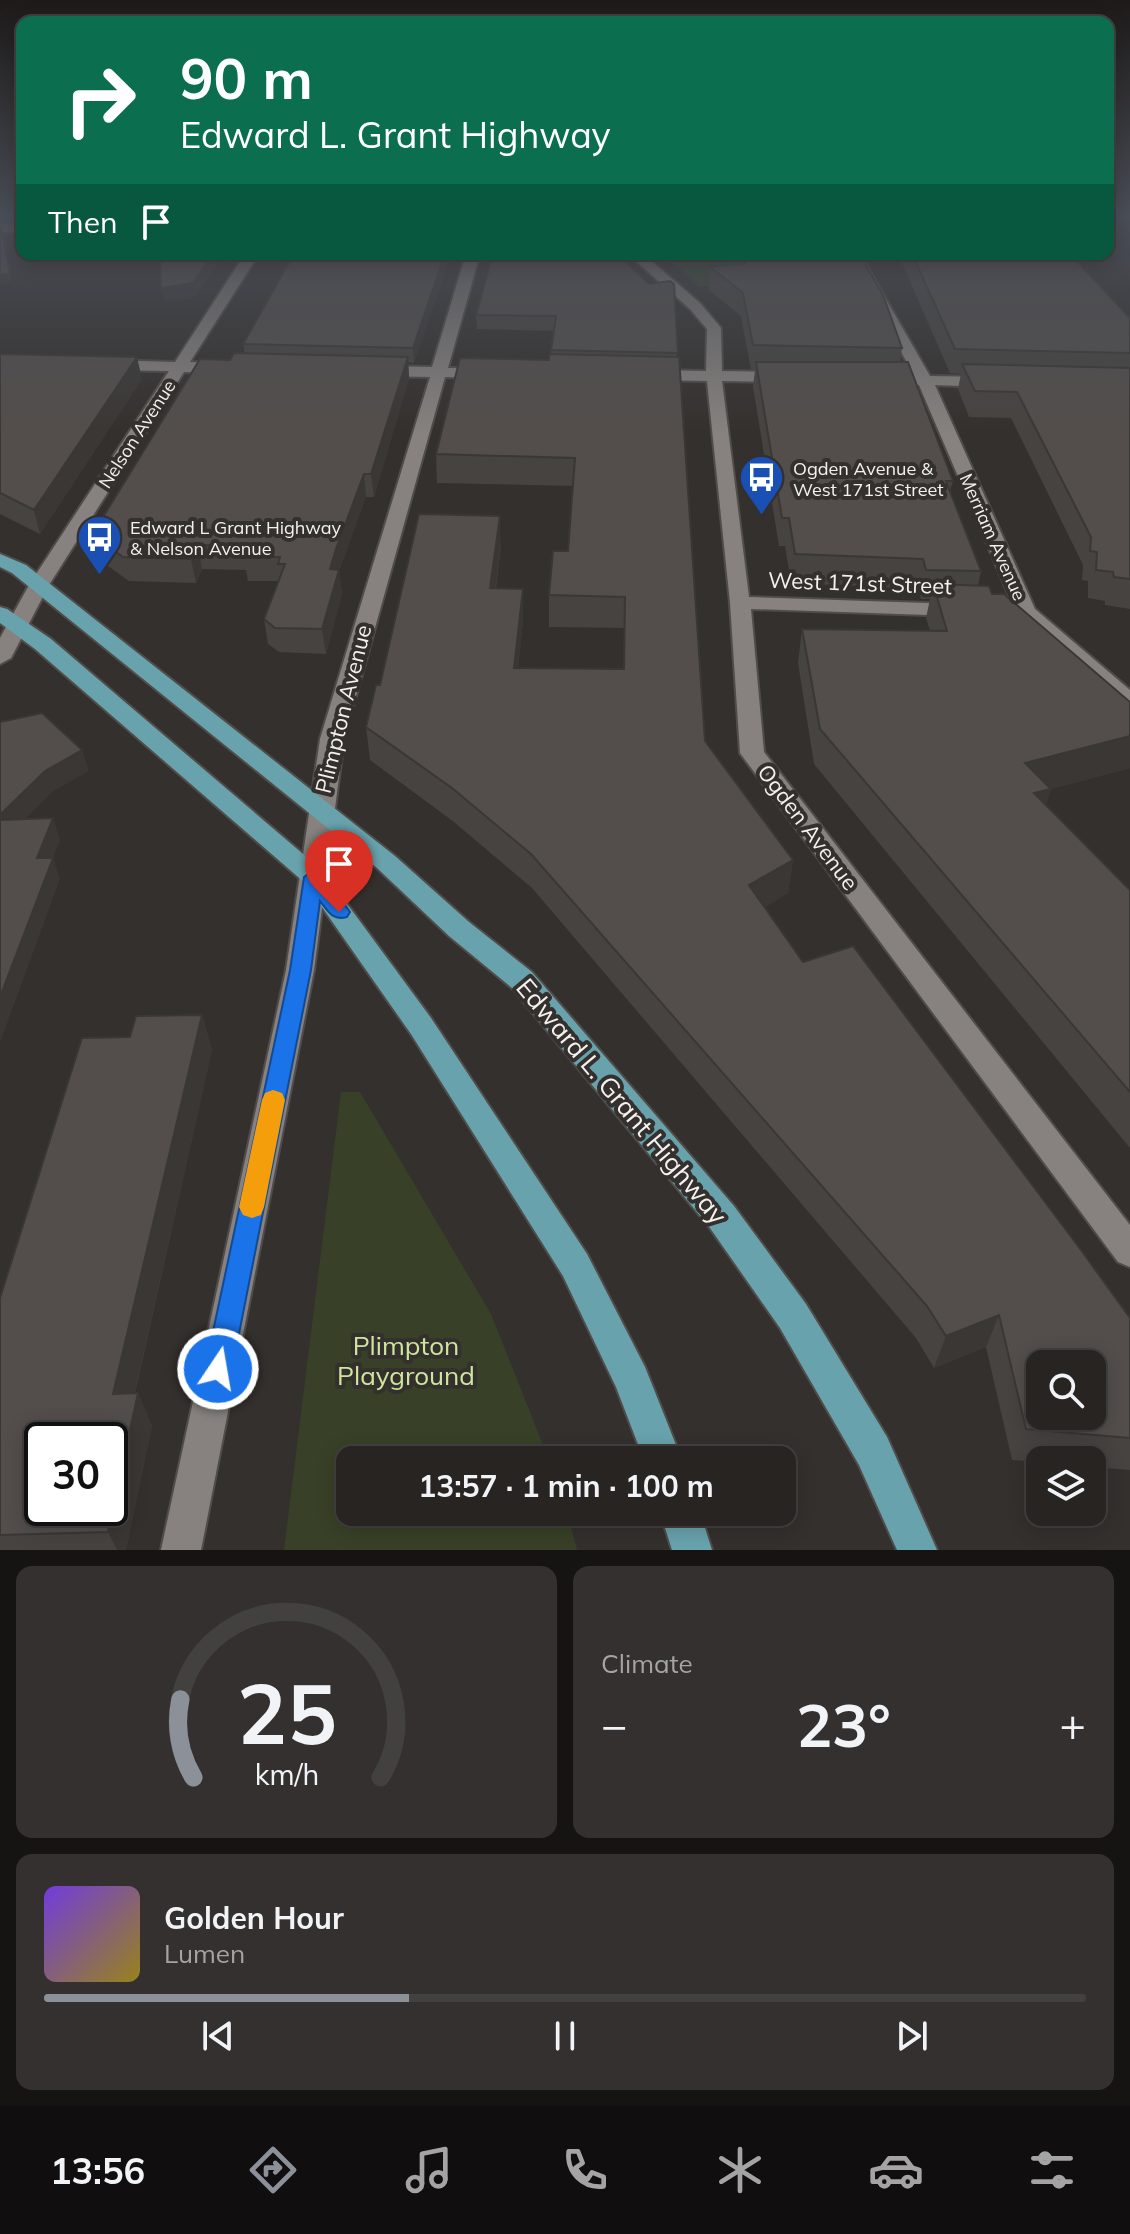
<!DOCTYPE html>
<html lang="en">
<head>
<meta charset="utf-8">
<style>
  :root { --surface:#272422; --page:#33302f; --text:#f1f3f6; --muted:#a4a4a5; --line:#434140; --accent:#8c9099 }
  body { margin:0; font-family:Mulish,sans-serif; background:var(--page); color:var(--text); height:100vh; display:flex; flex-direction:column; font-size:30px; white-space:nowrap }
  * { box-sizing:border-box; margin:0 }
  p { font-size:26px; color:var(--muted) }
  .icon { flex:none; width:44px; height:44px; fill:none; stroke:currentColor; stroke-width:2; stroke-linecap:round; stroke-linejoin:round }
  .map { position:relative; height:1550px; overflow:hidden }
  .details { display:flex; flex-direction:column; gap:16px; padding:16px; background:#151413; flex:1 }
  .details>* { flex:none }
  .banner { position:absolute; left:16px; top:16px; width:1098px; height:244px; border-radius:16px; box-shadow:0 4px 20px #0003,0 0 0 2px var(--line); background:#0b6e4f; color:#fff; overflow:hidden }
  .fabs { position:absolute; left:1026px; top:1350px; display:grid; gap:16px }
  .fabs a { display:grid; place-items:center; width:80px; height:80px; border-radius:16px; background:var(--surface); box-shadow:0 4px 20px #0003,0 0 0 2px var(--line); font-size:40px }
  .speed { position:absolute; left:24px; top:1422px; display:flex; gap:16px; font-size:40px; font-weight:700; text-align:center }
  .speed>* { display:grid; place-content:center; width:104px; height:104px; border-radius:50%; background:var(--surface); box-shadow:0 4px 20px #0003,0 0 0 2px var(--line); line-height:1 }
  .speed .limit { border:4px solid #111; border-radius:12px; background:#fff; color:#111 }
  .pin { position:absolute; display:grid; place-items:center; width:68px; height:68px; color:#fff; margin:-82px -34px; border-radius:50% 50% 50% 0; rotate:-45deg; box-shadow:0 0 8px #0007 }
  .pin .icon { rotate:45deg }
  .me { position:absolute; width:88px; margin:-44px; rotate:12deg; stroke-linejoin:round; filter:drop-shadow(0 0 6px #0008) }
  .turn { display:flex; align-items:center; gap:28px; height:168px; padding:0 32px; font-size:36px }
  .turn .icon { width:104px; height:104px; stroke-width:2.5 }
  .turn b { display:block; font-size:56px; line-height:68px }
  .then { display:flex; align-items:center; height:76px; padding:0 32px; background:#0003; gap:16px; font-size:30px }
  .big { font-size:60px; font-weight:700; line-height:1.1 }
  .details .widget { flex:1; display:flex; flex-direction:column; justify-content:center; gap:12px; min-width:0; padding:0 28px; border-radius:16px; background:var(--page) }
  .details .dial { align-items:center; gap:0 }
  .dial svg { height:208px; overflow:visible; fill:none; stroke:var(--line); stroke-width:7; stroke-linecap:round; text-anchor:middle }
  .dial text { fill:var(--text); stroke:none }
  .song { display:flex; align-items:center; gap:24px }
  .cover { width:96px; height:96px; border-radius:12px; background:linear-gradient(135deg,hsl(260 70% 55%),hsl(50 70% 35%)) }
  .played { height:8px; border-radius:4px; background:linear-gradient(90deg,var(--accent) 35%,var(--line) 35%) }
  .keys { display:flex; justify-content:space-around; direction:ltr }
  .heat { display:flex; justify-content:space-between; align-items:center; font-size:44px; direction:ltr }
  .details .tiles { flex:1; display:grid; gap:16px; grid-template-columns:1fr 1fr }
  .widget:last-child { grid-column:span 2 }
  .trip { position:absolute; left:336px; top:1446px; width:460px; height:80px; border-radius:16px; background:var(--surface); box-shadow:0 4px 20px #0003,0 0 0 2px var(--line); font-weight:700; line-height:80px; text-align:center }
  .tab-bar { display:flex; height:128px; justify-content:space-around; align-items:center; background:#100e0e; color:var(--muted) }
  .tab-bar .icon { width:56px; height:56px }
  .tab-bar .on { color:var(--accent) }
  .tab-bar b { font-size:36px; color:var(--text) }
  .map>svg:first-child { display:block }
  .green { fill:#384127 }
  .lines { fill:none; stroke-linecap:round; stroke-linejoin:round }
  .minor-casing { stroke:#504c49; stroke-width:4 }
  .major-casing { stroke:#504c49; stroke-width:4 }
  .minor { fill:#87827f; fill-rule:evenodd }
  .major { fill:#68a3ad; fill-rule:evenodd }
  .wall { fill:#474340 }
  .shaded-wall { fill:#3a3734 }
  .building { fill:#534e4b; stroke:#3a3734; stroke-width:2; fill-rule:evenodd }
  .route { fill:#1a73e8; stroke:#114b97; stroke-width:2 }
  .slow { fill:#f59e0b }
  .labels { text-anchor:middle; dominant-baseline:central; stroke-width:8; stroke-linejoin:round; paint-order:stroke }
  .far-street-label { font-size:18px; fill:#f4f1ef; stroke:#34302d }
  .far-poi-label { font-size:18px; fill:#f4f1ef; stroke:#34302d; text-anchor:start }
  .street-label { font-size:22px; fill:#f4f1ef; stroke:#34302d }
  .near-street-label { font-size:26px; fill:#f4f1ef; stroke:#34302d }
  .near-park-label { font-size:26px; fill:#cde59c; stroke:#34302d }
</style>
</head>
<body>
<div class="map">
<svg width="1130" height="1550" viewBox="0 0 1130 1550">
  <rect width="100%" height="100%" fill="#34302d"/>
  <path class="green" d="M 663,254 L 729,254 L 741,281 L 700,287 Z
    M 341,1092 L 360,1092 L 491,1314 L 549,1460 L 350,1460 L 350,1512 L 567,1512 L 577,1550 L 284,1550 Z"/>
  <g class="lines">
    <defs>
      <path id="minor" d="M 0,224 L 22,224 L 22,232 L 0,232 Z
        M 245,254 L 259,254 L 190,362 L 226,363 L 234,368 L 226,373 L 184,372 L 49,585 L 11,658 L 0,664 L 0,638 L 29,585 L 169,371 L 106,370 L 98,365 L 106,360 L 175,362 Z
        M 466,254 L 480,254 L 448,368 L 489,368 L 497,373 L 489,378 L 445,377 L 344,739 L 314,970 L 201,1550 L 161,1550 L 286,970 L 320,739 L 430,377 L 378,376 L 370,371 L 378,366 L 432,367 Z
        M 628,254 L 643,254 L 700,303 L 721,328 L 722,371 L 785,372 L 793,377 L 785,382 L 722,381 L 749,597 L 957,604 L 967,610 L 957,616 L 751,609 L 764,752 L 1130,1225 L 1130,1267 L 1118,1262 L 740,753 L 730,603 L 707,381 L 650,380 L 642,375 L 650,370 L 706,371 L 707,329 L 690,309 Z
        M 846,254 L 860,254 L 930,376 L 989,377 L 997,382 L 989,387 L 935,385 L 1035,609 L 1130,690 L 1130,708 L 1122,706 L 1016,612 L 919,385 L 882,384 L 874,379 L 882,374 L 914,375 Z"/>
      <path id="major" d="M 0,554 L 26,565 L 395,856 L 469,922 L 532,972 L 734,1206 L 806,1304 L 887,1437 L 937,1550 L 897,1550 L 859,1465 L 780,1328 L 710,1228 L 512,988 L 449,936 L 377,868 L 12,573 L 0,567 Z
        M 0,607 L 7,609 L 51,639 L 323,871 L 431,1018 L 587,1254 L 645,1367 L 682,1460 L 644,1460 L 616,1387 L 563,1276 L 411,1034 L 305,883 L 35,649 L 0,623 Z
        M 660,1512 L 700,1512 L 712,1550 L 672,1550 Z"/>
    </defs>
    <use href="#minor" class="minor-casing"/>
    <use href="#major" class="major-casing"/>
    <use href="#minor" class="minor"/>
    <use href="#major" class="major"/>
  </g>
  <path class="wall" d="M 1108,217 L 1130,217 L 1130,221 L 1108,222 Z
    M 294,254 L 451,254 L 414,363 L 408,362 L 409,378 L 374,497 L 366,497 L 339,571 L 342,594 L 326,654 L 279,652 L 268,644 L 264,619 L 279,581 L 248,581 L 246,570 L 202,569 L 196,583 L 129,581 L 98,559 L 92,535 L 230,360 L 245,354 L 243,344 Z
    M 732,254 L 859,254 L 902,348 L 900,362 L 953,481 L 950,491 L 981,571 L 978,586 L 992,594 L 1130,702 L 1130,768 L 1051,789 L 1046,805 L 1130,890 L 1130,1148 L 814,764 L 798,663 L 802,629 L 930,631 L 926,618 L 930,599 L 921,599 L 918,589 L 791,583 L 785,546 L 779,546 L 753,387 L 755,370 L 751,370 L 741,316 L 709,290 L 710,267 L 735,264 Z
    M 898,254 L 1070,254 L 1130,318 L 1130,609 L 1105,605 L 1105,601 L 1088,598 L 1088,581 L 1082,580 L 1083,565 L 1011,418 L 969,417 L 958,389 L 961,374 L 950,373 Z
    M 649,284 L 674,284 L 677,357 L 705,741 L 793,860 L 788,893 L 765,907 L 803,962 L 1130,1318 L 1130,1470 L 1092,1467 L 1092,1460 L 1040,1460 L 1040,1462 L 1012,1460 L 986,1347 L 934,1368 L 916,1338 L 532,888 L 454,822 L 370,760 L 366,727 L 380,685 L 501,546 L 496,589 L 523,620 L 518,668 L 623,669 L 624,628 L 549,627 L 549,595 L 568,551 L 573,486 L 437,483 L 436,454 L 549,360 L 551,354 L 554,331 L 477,329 L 476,315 Z
    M 0,354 L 142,379 L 40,534 L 0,514 Z
    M 202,1015 L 212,1050 L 135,1393 L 138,1393 L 152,1426 L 126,1550 L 0,1550 L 0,1298 L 130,1037 Z"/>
  <path class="shaded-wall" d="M 3,235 L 12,282 L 0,284 L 0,275 Z
    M 213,254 L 224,254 L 196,297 L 164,302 L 161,288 Z
    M 445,254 L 451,254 L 414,363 L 413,348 Z
    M 137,357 L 142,379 L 40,534 L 34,510 Z
    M 408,357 L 409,378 L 374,497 L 371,474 Z
    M 364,474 L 366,497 L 339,571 L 342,594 L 326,654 L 322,629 L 330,569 L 336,549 Z
    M 500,516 L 501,546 L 491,620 L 490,588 Z
    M 198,545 L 202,569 L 196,583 L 191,559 Z
    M 523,589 L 523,620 L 515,700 L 514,668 Z
    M 1130,736 L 1130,768 L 1051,789 L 1040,824 L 1025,763 Z
    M 82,750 L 89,771 L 52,792 L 3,841 L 0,833 L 0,815 L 45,771 Z
    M 53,818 L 60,840 L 44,880 L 37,858 Z
    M 53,858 L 60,879 L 0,1043 L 0,997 Z
    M 793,860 L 788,893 L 745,919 L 749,885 Z
    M 202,1015 L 212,1050 L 127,1426 L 113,1394 Z
    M 999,1315 L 986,1347 L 934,1368 L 946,1336 Z
    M 138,1393 L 152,1426 L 126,1550 L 117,1550 L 108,1532 Z"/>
  <path class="building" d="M 0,227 L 1,227 L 10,274 L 0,275 Z
    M 160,254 L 213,254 L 193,283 L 161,288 Z
    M 294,254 L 445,254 L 413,348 L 243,344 Z
    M 493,254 L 617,254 L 649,284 L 670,281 L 674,284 L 678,353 L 551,350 L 556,316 L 476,315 Z
    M 742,254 L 859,254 L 883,295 L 902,348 L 753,345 L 743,293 L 710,267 L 745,263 Z
    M 912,254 L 1070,254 L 1130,318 L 1130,353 L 955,349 Z
    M 234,353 L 408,357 L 371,474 L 364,474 L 336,549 L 330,569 L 339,570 L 322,629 L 275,628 L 264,619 L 285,564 L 278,564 L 280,557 L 244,557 L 245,546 L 198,545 L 191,559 L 123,557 L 92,535 L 200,359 L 230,360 Z
    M 0,354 L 137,357 L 34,510 L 0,493 Z
    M 549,354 L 679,357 L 705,741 L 793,860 L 749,885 L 803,962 L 853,946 L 1081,1250 L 1130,1318 L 1130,1438 L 1026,1429 L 999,1315 L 946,1336 L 927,1306 L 531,854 L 452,788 L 366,727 L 376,685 L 380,685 L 419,514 L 500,516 L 490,588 L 523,589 L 514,668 L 624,669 L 625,597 L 549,595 L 553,551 L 568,551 L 575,458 L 436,454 L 460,358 L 549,360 ZM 1040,1364 L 1092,1364 L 1092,1416 L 1040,1416 Z
    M 756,362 L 908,362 L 953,481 L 946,481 L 981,571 L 926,570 L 923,559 L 795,554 L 789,518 L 782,518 Z
    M 962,364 L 1130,368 L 1130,579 L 1114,577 L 1113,572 L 1096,570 L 1097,552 L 1090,551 L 1091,537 L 1017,392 L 975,391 Z
    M 933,584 L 989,586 L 992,594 L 1004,594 L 1130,702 L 1130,736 L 1025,763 L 1051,789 L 1034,793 L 1130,890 L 1130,1092 L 820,729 L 802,629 L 947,631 Z
    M 42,713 L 82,750 L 45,771 L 0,815 L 0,722 Z
    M 53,818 L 37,858 L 53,858 L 0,997 L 0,820 Z
    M 202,1015 L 113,1394 L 138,1393 L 108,1532 L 0,1535 L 0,1298 L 82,1038 L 130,1037 L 136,1016 ZM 42,1440 L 110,1440 L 110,1508 L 42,1508 Z"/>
  <linearGradient id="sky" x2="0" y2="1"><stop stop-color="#1d1a19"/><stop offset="0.5" stop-color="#4a4e57"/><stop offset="1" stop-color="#4a4e57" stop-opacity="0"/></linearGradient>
  <rect width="1130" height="434" fill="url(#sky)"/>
  <path class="route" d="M 314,870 L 321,872 L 350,912 L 347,917 C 332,921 328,911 320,901 L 311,970 L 232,1369 L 228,1378 L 218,1382 L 209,1378 L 205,1369 L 290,970 L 304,877 Z"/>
  <path class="slow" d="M 273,1090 L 282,1093 L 285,1100 L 264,1207 L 261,1215 L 252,1218 L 243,1215 L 239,1207 L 262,1100 L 265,1093 Z"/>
  <defs>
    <symbol id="bus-pin" viewBox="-11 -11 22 30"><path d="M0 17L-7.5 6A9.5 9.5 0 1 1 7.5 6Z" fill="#1a4fb4" stroke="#34302d"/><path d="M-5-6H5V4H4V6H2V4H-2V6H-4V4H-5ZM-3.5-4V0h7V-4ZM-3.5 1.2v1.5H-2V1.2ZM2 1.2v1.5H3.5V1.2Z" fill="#fff"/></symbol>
  </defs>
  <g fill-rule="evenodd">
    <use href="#bus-pin" x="736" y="452" width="51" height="69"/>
    <use href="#bus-pin" x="74" y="512" width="51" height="69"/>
  </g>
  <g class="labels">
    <g class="far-street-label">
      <text transform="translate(137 434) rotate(-57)">Nelson Avenue</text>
      <text transform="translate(993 537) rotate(66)">Merriam Avenue</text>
    </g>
    <g class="far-poi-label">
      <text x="793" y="468">Ogden Avenue &amp;<tspan x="793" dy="21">West 171st Street</tspan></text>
      <text x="130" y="527">Edward L Grant Highway<tspan x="130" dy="21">&amp; Nelson Avenue</tspan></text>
    </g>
    <g class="street-label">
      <text transform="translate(860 583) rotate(2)">West 171st Street</text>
      <text transform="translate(343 709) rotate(-76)">Plimpton Avenue</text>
      <text transform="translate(808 827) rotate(53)">Ogden Avenue</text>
    </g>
    <g class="near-street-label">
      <text transform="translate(622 1101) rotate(50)">Edward L. Grant Highway</text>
    </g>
    <g class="near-park-label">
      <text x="406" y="1345">Plimpton<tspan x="406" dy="30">Playground</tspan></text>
    </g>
  </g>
</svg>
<div class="fabs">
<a><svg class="icon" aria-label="search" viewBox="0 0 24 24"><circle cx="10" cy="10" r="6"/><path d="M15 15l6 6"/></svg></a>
<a><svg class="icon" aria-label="layers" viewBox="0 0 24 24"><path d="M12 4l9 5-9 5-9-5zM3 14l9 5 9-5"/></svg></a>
</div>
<div class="speed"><div class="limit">30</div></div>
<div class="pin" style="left:339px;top:912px;background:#d93025"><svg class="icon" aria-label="arrive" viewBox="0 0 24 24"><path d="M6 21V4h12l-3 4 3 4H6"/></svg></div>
<svg class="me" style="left:218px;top:1369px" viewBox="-20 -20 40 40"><circle r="17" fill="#1a73e8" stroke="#fff" stroke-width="3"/><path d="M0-11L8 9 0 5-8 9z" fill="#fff"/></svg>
<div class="trip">13:57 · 1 min · 100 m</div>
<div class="banner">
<div class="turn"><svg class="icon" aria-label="right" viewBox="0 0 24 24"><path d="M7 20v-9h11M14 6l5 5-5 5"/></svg><div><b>90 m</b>Edward L. Grant Highway</div></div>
<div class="then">Then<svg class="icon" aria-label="arrive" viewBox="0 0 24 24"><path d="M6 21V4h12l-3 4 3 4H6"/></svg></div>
</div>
</div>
<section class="details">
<div class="tiles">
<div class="widget dial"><svg viewBox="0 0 100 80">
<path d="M14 69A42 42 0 1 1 86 69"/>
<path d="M14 69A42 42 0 0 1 9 39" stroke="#8c9099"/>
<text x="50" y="56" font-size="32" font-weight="700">25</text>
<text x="50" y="72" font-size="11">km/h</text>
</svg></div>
<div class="widget"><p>Climate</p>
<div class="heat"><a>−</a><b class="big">23°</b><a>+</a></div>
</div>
<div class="widget">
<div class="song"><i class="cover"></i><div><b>Golden Hour</b><p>Lumen</p></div></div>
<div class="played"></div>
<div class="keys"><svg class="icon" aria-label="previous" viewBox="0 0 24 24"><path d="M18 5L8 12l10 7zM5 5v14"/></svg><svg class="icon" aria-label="pause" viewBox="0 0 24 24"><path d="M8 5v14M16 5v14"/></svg><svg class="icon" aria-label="next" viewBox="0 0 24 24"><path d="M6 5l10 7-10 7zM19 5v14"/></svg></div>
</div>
</div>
</section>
<nav class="tab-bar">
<b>13:56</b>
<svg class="icon on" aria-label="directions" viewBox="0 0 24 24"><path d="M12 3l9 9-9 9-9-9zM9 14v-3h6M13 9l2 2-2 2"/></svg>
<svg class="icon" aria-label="music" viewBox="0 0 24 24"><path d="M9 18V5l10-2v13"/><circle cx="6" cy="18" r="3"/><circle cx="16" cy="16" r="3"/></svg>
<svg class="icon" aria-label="phone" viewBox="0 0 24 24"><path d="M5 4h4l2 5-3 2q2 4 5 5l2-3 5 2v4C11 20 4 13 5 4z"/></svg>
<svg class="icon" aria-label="climate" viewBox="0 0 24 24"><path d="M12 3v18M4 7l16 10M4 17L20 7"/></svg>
<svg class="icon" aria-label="car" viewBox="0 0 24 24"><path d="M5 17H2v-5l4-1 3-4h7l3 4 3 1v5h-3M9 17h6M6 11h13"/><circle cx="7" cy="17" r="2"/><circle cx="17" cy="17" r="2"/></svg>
<svg class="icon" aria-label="filters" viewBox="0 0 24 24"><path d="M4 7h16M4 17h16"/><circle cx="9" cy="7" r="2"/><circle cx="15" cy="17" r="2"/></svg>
</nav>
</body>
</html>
